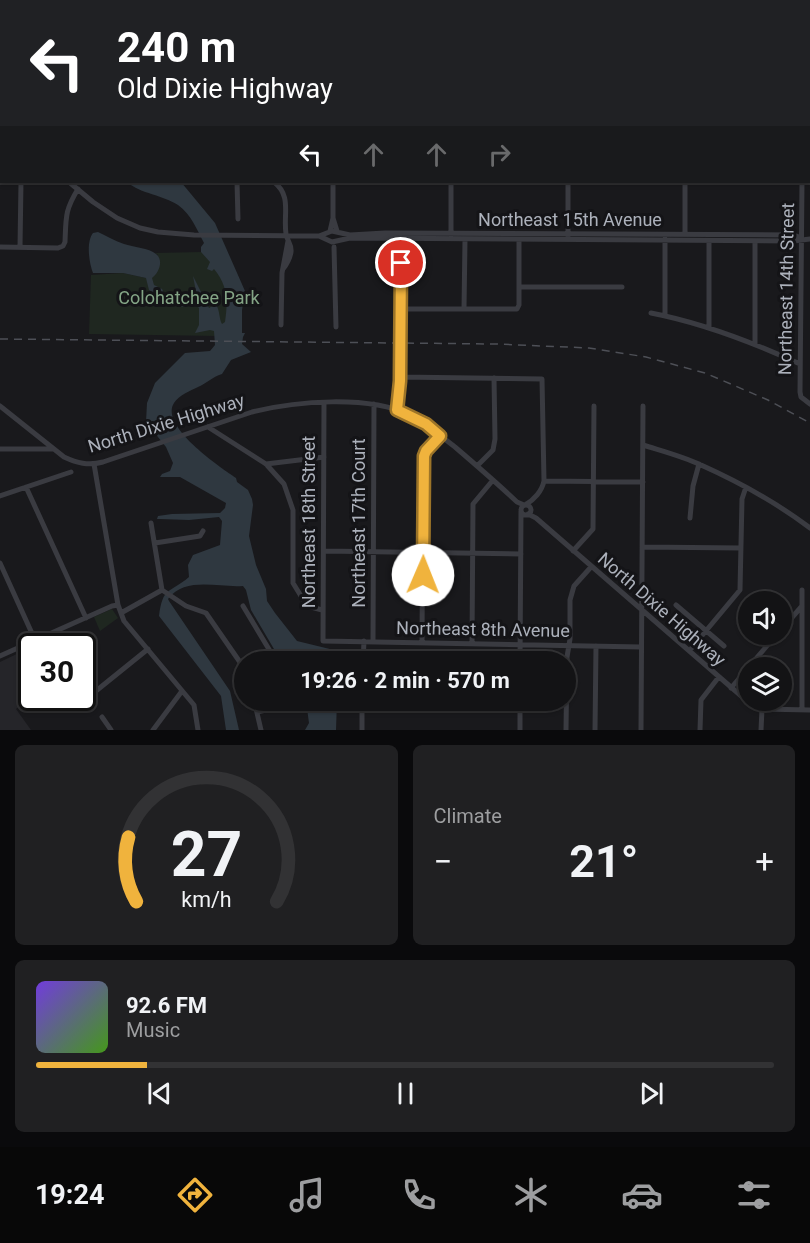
<!DOCTYPE html>
<html lang="en">
<head>
<meta charset="utf-8">
<style>
  :root { --surface:#131315; --page:#202022; --text:#f1f3f6; --muted:#9d9ea0; --line:#323234; --accent:#f0b33d }
  body { margin:0; font-family:Roboto,sans-serif; background:var(--page); color:var(--text); height:100vh; display:flex; flex-direction:column; font-size:22px; white-space:nowrap }
  * { box-sizing:border-box; margin:0 }
  p { font-size:20px; color:var(--muted) }
  .icon { flex:none; width:33px; height:33px; fill:none; stroke:currentColor; stroke-width:2; stroke-linecap:round; stroke-linejoin:round }
  .map { position:relative; height:730px; overflow:hidden }
  .details { display:flex; flex-direction:column; gap:15px; padding:15px; background:#0a0a0c; flex:1 }
  .details>* { flex:none }
  .guide { position:absolute; left:0px; top:0px; width:810px; height:183px; box-shadow:0 2px 4px #0004,0 0 0 2px var(--line); background:#202124; color:#fff; overflow:hidden }
  .tools { position:absolute; left:738px; top:591px; display:grid; gap:12px }
  .tools a { display:grid; place-items:center; width:54px; height:54px; border-radius:50%; background:var(--surface); box-shadow:0 2px 4px #0004,0 0 0 2px var(--line); font-size:30px }
  .speed { position:absolute; left:18px; top:633px; display:flex; gap:12px; font-size:30px; font-weight:700; text-align:center }
  .speed>* { display:grid; place-content:center; width:78px; height:78px; border-radius:50%; background:var(--surface); box-shadow:0 2px 4px #0004,0 0 0 2px var(--line); line-height:1 }
  .speed .limit { border:3px solid #111; border-radius:9px; background:#fff; color:#111 }
  .pin { position:absolute; display:grid; place-items:center; width:51px; height:51px; color:#fff; margin:-26px; border:3px solid #fff; border-radius:50%; box-shadow:0 2px 6px #0007 }
  .me { position:absolute; width:66px; margin:-33px; rotate:1deg; stroke-linejoin:round; filter:drop-shadow(0 0 4px #0008) }
  .turn { display:flex; align-items:center; gap:21px; height:126px; padding:0 18px; font-size:27px }
  .turn .icon { width:78px; height:78px; stroke-width:2.5 }
  .turn b { display:block; font-size:42px; line-height:51px }
  .lanes { display:flex; align-items:center; height:57px; padding:0 18px; background:#0003; justify-content:center; gap:30px; direction:ltr }
  .lanes .off { opacity:.35 }
  .big { font-size:45px; font-weight:700; line-height:1.1 }
  .details .tile { flex:1; display:flex; flex-direction:column; justify-content:center; gap:9px; min-width:0; padding:0 21px; border-radius:9px; background:var(--page) }
  .details .dial { align-items:center; gap:0 }
  .dial svg { height:156px; overflow:visible; fill:none; stroke:var(--line); stroke-width:7; stroke-linecap:round; text-anchor:middle }
  .dial text { fill:var(--text); stroke:none }
  .song { display:flex; align-items:center; gap:18px }
  .cover { width:72px; height:72px; border-radius:9px; background:linear-gradient(135deg,hsl(260 70% 55%),hsl(100 70% 35%)) }
  .played { height:6px; border-radius:3px; background:linear-gradient(90deg,var(--accent) 15%,var(--line) 15%) }
  .keys { display:flex; justify-content:space-around; direction:ltr }
  .heat { display:flex; justify-content:space-between; align-items:center; font-size:33px; direction:ltr }
  .details .tiles { flex:1; display:grid; gap:15px; grid-template-columns:1fr 1fr }
  .tile:last-child { grid-column:span 2 }
  .trip { position:absolute; left:234px; top:651px; width:342px; height:60px; border-radius:30px; background:var(--surface); box-shadow:0 2px 4px #0004,0 0 0 2px var(--line); font-weight:700; line-height:60px; text-align:center }
  .tab-bar { display:flex; height:96px; justify-content:space-around; align-items:center; background:#080808; color:var(--muted) }
  .tab-bar .icon { width:42px; height:42px }
  .tab-bar .current { color:var(--accent) }
  .tab-bar b { font-size:27px; color:var(--text) }
  .map>svg:first-child { display:block }
  .built { fill:#252529 }
  .green { fill:#1f2720 }
  .water { fill:#2f3840 }
  .lines { fill:none; stroke-linecap:round; stroke-linejoin:round }
  .minor { stroke:#3a3b41; stroke-width:5 }
  .rail { stroke:#4d4f56; stroke-width:1.5; stroke-dasharray:8 6; stroke-linecap:butt }
  .route-casing { stroke:#9c7428; stroke-width:15 }
  .route { stroke:#f0b33d; stroke-width:10 }
  .labels { text-anchor:middle; dominant-baseline:central; stroke-width:6; stroke-linejoin:round; paint-order:stroke }
  .street-label { font-size:18px; fill:#acb1bb; stroke:#141417 }
  .park-label { font-size:18px; fill:#84a586; stroke:#141417 }
</style>
</head>
<body>
<div class="map">
<svg width="810" height="730" viewBox="0 0 810 730">
  <rect width="100%" height="100%" fill="#19191c"/>
  <path class="built" d="M 23,651 L 31,661 L 31,695 L 16,709 L 31,730 L 0,730 L 0,662 Z"/>
  <path class="green" d="M 201,252 L 206,255 C 226,283 248,305 218,336 L 89,334 L 91,275 L 123,273 L 146,278 L 158,255 L 155,253 Z
    M 112,609 L 118,618 L 100,631 L 94,617 Z"/>
  <path class="water" d="M 127,182 L 181,182 L 215,223 L 245,291 L 242,310 L 242,333 L 245,333 L 243,337 L 242,344 L 251,352 L 231,360 L 222,374 C 212,377 207,383 198,387 C 190,391 179,395 174,403 C 159,426 220,467 236,478 L 237,482 L 248,490 L 252,499 L 253,505 L 249,536 L 256,565 L 266,589 L 267,601 L 275,613 L 297,641 L 338,651 L 338,661 L 281,661 L 251,610 L 246,590 L 243,586 C 219,588 185,576 168,599 L 169,601 L 230,691 L 239,730 L 226,730 L 221,696 L 159,616 C 163,586 169,594 189,577 L 188,565 L 193,555 L 220,545 L 222,521 L 219,517 L 189,520 L 160,519 L 157,519 L 158,516 L 172,514 L 220,513 L 225,508 L 226,503 L 180,477 L 160,477 L 162,474 L 170,471 L 173,463 L 166,447 L 146,422 L 147,403 L 155,383 L 185,353 L 210,351 L 215,345 L 214,331 L 210,330 L 195,333 L 199,325 L 199,308 L 195,304 L 182,307 C 174,299 159,297 149,290 L 146,278 L 123,273 L 93,273 C 89,263 86,242 93,233 L 98,232 C 107,236 115,241 124,244 C 133,247 149,248 156,254 C 164,260 159,273 152,278 L 154,285 L 162,289 L 164,293 L 186,302 L 192,301 L 193,298 L 197,297 L 193,276 L 209,308 L 216,304 C 220,311 219,319 222,324 L 225,322 C 228,301 228,286 214,269 L 212,271 L 207,269 L 210,262 L 201,252 L 201,247 L 204,243 C 197,230 191,214 178,205 C 163,195 141,194 127,182 Z
    M 306,701 L 337,701 L 336,730 L 305,730 L 309,723 Z"/>
  <g class="lines">
    <path class="minor" d="M 191,2 L 191,0
      M 334,2 L 334,0
      M 452,2 L 452,0
      M 569,2 L 569,0
      M 685,2 L 685,0
      M 803,2 L 803,0
      M 0,13 L 2,13
      M 808,67 L 810,67
      M 0,80 L 2,80
      M 808,122 L 810,122
      M 0,149 L 2,149
      M 808,180 L 810,180
      M 69,182 L 93,202 L 117,218 L 140,228 L 158,232 L 194,235 L 319,236 L 332,231 L 350,235 L 385,233 L 794,235 L 801,238
      M 237,182 L 238,219
      M 274,182 C 292,196 283,214 286,234 C 287,241 292,244 291,252 C 290,258 287,264 283,269
      M 451,182 L 451,234
      M 802,182 L 800,392 L 801,397 L 810,404
      M 333,218 L 333,182
      M 330,231 L 333,218 L 337,231
      M 685,234 L 685,182
      M 319,236 L 332,242 L 350,238 L 794,241 L 810,239
      M 568,236 L 568,182
      M 665,239 L 665,315
      M 0,247 L 58,248 L 63,246 L 65,242 C 66,217 65,210 78,189
      M 20,247 L 21,182
      M 334,247 L 336,327
      M 519,287 L 622,287
      M 401,309 L 517,309 L 519,305 L 519,240
      M 464,309 L 465,240
      M 651,313 C 703,323 752,342 800,364
      M 281,325 L 282,273 L 288,241
      M 709,327 L 709,241
      M 755,344 L 755,241
      M 400,377 L 542,379 L 544,481 C 542,491 534,500 525,505
      M 324,403 L 323,641 L 641,647
      M 0,406 L 64,457 C 77,463 88,466 103,462 L 252,412 C 296,401 368,395 410,415 C 427,423 440,436 455,447 C 476,465 497,483 517,502 L 524,505
      M 397,410 L 400,381 L 401,238
      M 208,427 L 266,464 L 284,484 L 293,510 L 293,583 L 304,601 L 311,607 L 322,610
      M 643,445 C 662,451 682,456 701,465 C 739,482 777,503 810,528
      M 0,449 L 53,449
      M 94,464 L 118,605 L 124,621 L 194,705 L 198,730
      M 266,464 L 324,457
      M 477,466 L 493,450 L 495,439 L 494,378
      M 544,481 L 643,482
      M 26,487 L 86,618
      M 0,496 L 71,472
      M521 510a5 5 0 1 1 10 0a5 5 0 1 1-10 0Z
      M 528,514 L 536,518 L 747,701 L 762,709 L 810,710
      M 690,518 L 693,486 L 699,464
      M 151,523 L 162,590
      M 155,543 L 200,536 L 203,531
      M 642,547 L 741,548
      M 324,551 L 521,554
      M 573,551 L 593,529 L 594,406
      M 0,563 L 35,640
      M 162,590 L 186,606 L 206,613 L 244,668
      M 802,590 L 802,710
      M 676,605 L 724,646
      M 243,606 L 270,651 L 273,661
      M 121,613 L 162,590
      M 782,629 L 802,606
      M 373,642 L 374,404
      M 422,643 L 423,465 L 426,451 L 440,436
      M 472,644 L 473,504 L 493,480
      M 690,650 L 740,590 L 742,499 L 746,487
      M 0,656 L 112,606 L 118,605
      M 363,662 L 364,641
      M 520,662 L 521,511
      M 731,688 L 777,634
      M 74,698 L 81,700 L 86,699 L 148,649
      M 254,700 L 261,730
      M 257,712 L 284,706
      M 102,717 L 111,730
      M 153,730 L 182,691
      M 362,730 L 362,700
      M 520,730 L 520,700
      M 566,730 L 567,657 L 570,639 L 570,600 L 574,586 L 591,567
      M 595,730 L 596,646
      M 641,730 L 643,406
      M 700,730 L 701,700 L 718,678
      M 761,730 L 762,709"/>
    <path class="rail" d="M 0,339 L 496,344 L 589,348 L 646,357 L 705,373 L 768,400 L 810,423"/>
  </g>
  <g class="lines">
    <defs>
      <path id="route" d="M 401,263 L 400,381 L 397,410 L 426,424 L 440,436 L 426,451 L 424,456 L 423,575"/>
    </defs>
    <use href="#route" class="route-casing"/>
    <use href="#route" class="route"/>
  </g>
  <g class="labels">
    <g class="street-label">
      <text x="570" y="219">Northeast 15th Avenue</text>
      <text transform="translate(786 289) rotate(-89)">Northeast 14th Street</text>
      <text transform="translate(166 423) rotate(-17)">North Dixie Highway</text>
      <text transform="translate(308 522) rotate(-90)">Northeast 18th Street</text>
      <text transform="translate(358 523) rotate(-90)">Northeast 17th Court</text>
      <text transform="translate(662 609) rotate(41)">North Dixie Highway</text>
      <text transform="translate(483 629) rotate(1)">Northeast 8th Avenue</text>
    </g>
    <g class="park-label">
      <text x="189" y="297">Colohatchee Park</text>
    </g>
  </g>
</svg>
<div class="tools">
<a><svg class="icon" aria-label="sound" viewBox="0 0 24 24"><path d="M4 9h4l5-4v14l-5-4H4zM17 9q2 3 0 6"/></svg></a>
<a><svg class="icon" aria-label="layers" viewBox="0 0 24 24"><path d="M12 4l9 5-9 5-9-5zM3 14l9 5 9-5"/></svg></a>
</div>
<div class="speed"><div class="limit">30</div></div>
<div class="pin" style="left:401px;top:263px;background:#d93025"><svg class="icon" aria-label="arrive" viewBox="0 0 24 24"><path d="M6 21V4h12l-3 4 3 4H6"/></svg></div>
<svg class="me" style="left:423px;top:575px" viewBox="-20 -20 40 40"><circle r="19" fill="#fff"/><path d="M0-13L10 11 0 6-10 11z" fill="#f0b33d"/></svg>
<div class="trip">19:26 · 2 min · 570 m</div>
<div class="guide">
<div class="turn"><svg class="icon" aria-label="left" viewBox="0 0 24 24"><path d="M17 20v-9H6M10 6l-5 5 5 5"/></svg><div><b>240 m</b>Old Dixie Highway</div></div>
<div class="lanes"><svg class="icon" aria-label="left" viewBox="0 0 24 24"><path d="M17 20v-9H6M10 6l-5 5 5 5"/></svg><svg class="icon off" aria-label="ahead" viewBox="0 0 24 24"><path d="M12 20V5M6 11l6-6 6 6"/></svg><svg class="icon off" aria-label="ahead" viewBox="0 0 24 24"><path d="M12 20V5M6 11l6-6 6 6"/></svg><svg class="icon off" aria-label="right" viewBox="0 0 24 24"><path d="M7 20v-9h11M14 6l5 5-5 5"/></svg></div>
</div>
</div>
<section class="details">
<div class="tiles">
<div class="tile dial"><svg viewBox="0 0 100 80">
<path d="M14 69A42 42 0 1 1 86 69"/>
<path d="M14 69A42 42 0 0 1 10 36" stroke="#f0b33d"/>
<text x="50" y="56" font-size="32" font-weight="700">27</text>
<text x="50" y="72" font-size="11">km/h</text>
</svg></div>
<div class="tile"><p>Climate</p>
<div class="heat"><a>−</a><b class="big">21°</b><a>+</a></div>
</div>
<div class="tile">
<div class="song"><i class="cover"></i><div><b>92.6 FM</b><p>Music</p></div></div>
<div class="played"></div>
<div class="keys"><svg class="icon" aria-label="previous" viewBox="0 0 24 24"><path d="M18 5L8 12l10 7zM5 5v14"/></svg><svg class="icon" aria-label="pause" viewBox="0 0 24 24"><path d="M8 5v14M16 5v14"/></svg><svg class="icon" aria-label="next" viewBox="0 0 24 24"><path d="M6 5l10 7-10 7zM19 5v14"/></svg></div>
</div>
</div>
</section>
<nav class="tab-bar">
<b>19:24</b>
<svg class="icon current" aria-label="directions" viewBox="0 0 24 24"><path d="M12 3l9 9-9 9-9-9zM9 14v-3h6M13 9l2 2-2 2"/></svg>
<svg class="icon" aria-label="music" viewBox="0 0 24 24"><path d="M9 18V5l10-2v13"/><circle cx="6" cy="18" r="3"/><circle cx="16" cy="16" r="3"/></svg>
<svg class="icon" aria-label="phone" viewBox="0 0 24 24"><path d="M5 4h4l2 5-3 2q2 4 5 5l2-3 5 2v4C11 20 4 13 5 4z"/></svg>
<svg class="icon" aria-label="climate" viewBox="0 0 24 24"><path d="M12 3v18M4 7l16 10M4 17L20 7"/></svg>
<svg class="icon" aria-label="car" viewBox="0 0 24 24"><path d="M5 17H2v-5l4-1 3-4h7l3 4 3 1v5h-3M9 17h6M6 11h13"/><circle cx="7" cy="17" r="2"/><circle cx="17" cy="17" r="2"/></svg>
<svg class="icon" aria-label="filters" viewBox="0 0 24 24"><path d="M4 7h16M4 17h16"/><circle cx="9" cy="7" r="2"/><circle cx="15" cy="17" r="2"/></svg>
</nav>
</body>
</html>
